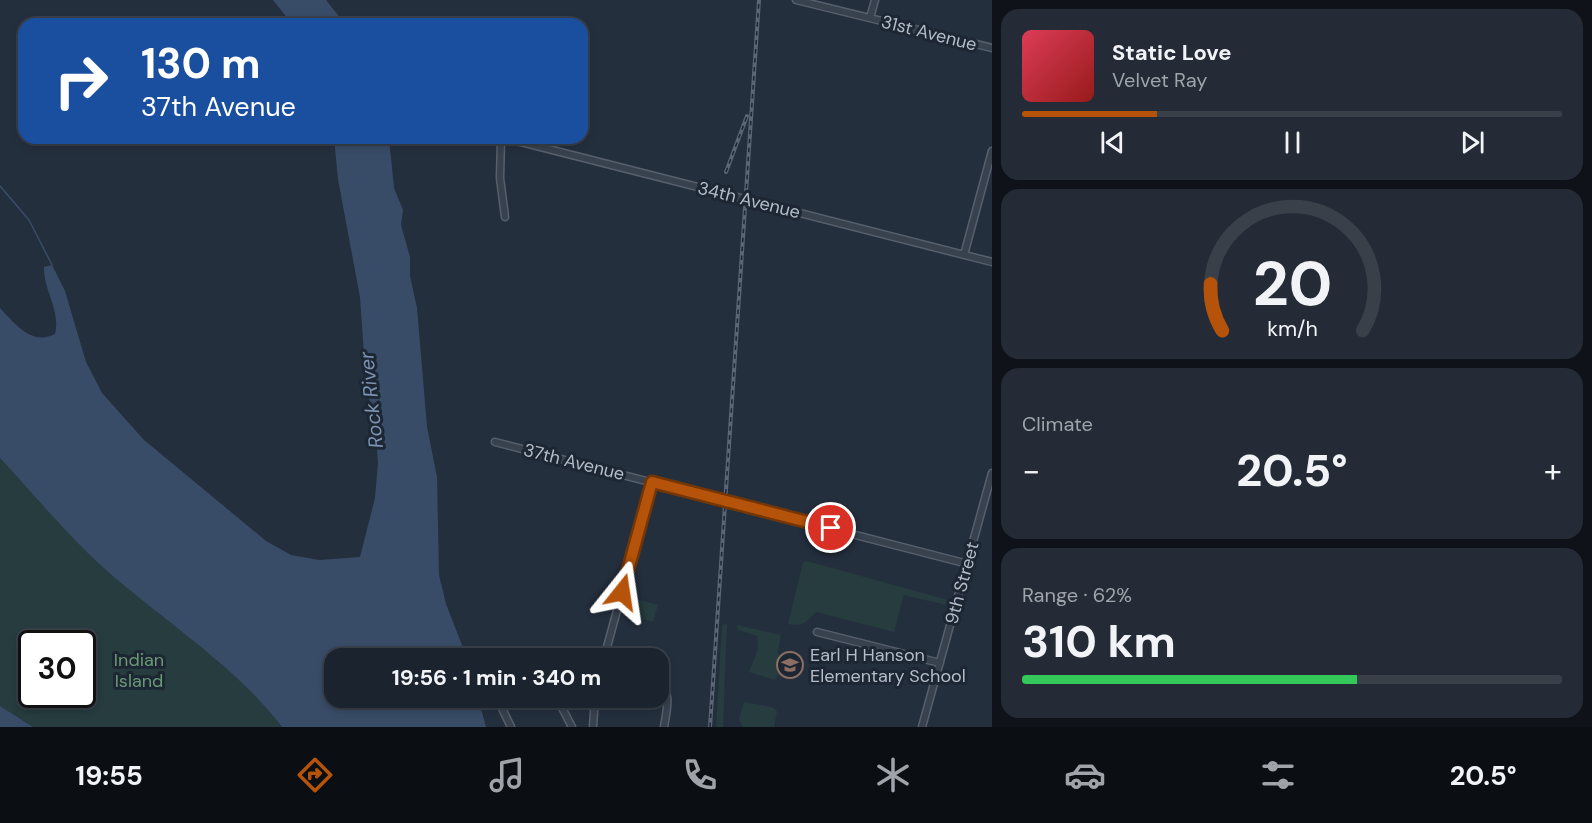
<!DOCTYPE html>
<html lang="en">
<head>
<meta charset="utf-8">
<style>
  :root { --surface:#1b232e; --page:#242b36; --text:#f1f3f6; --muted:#a0a4aa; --line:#39404a; --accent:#b45309 }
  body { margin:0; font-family:"DM Sans",sans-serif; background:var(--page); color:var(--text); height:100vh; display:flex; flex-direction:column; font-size:22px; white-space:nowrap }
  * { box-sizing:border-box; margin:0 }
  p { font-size:20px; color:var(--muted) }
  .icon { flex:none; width:33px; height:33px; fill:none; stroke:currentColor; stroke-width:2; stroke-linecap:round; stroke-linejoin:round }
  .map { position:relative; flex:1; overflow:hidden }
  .sheet { display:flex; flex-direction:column; gap:9px; padding:9px; background:#0f1319; width:600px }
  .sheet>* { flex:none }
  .banner { position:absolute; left:18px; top:18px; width:570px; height:126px; border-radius:18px; box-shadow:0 3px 9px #0003,0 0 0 2px var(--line); background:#1a4fa0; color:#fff; overflow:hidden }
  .speed { position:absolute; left:18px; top:630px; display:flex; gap:12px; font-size:30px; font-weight:700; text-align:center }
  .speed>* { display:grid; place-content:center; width:78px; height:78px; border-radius:50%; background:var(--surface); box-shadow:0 3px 9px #0003,0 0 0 2px var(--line); line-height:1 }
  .speed .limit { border:3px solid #111; border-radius:9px; background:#fff; color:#111 }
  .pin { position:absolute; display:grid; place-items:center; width:51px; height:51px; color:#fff; margin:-26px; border:3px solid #fff; border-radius:50%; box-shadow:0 2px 6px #0007 }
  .me { position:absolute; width:66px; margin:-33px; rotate:15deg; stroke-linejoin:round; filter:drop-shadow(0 0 4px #0008) }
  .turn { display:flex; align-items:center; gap:21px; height:126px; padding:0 24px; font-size:27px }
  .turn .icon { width:78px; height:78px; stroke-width:2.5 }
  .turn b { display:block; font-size:42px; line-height:51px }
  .big { font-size:45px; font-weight:700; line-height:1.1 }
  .sheet .tile { flex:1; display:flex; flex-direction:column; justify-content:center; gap:9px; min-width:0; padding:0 21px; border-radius:18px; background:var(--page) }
  .sheet .dial { align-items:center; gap:0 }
  .dial svg { height:156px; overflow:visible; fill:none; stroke:var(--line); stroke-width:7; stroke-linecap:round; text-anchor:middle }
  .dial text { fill:var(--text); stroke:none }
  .song { display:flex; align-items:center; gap:18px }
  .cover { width:72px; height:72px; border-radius:9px; background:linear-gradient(135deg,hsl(350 70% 55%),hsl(0 70% 35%)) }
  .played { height:6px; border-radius:3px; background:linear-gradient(90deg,var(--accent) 25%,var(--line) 25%) }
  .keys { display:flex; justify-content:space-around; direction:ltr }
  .heat { display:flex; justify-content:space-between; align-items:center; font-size:33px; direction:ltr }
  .charge { height:9px; border-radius:4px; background:linear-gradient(90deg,#34c759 62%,var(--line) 0) }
  .trip { position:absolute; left:324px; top:648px; width:345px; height:60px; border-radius:18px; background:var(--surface); box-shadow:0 3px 9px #0003,0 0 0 2px var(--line); font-weight:700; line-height:60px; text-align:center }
  .tab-bar { display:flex; height:96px; justify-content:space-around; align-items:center; background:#0b0e12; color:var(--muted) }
  .tab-bar .icon { width:42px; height:42px }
  .tab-bar .selected { color:var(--accent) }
  .tab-bar b { font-size:27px; color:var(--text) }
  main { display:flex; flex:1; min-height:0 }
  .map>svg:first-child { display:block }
  .green { fill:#263c3f; fill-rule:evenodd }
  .water { fill:#394c67 }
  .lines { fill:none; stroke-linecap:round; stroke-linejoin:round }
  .stream { stroke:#394c67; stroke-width:1.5 }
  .minor-casing { stroke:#565f6c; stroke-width:9 }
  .minor { stroke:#38414e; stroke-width:6 }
  .rail-casing { stroke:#5a6575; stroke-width:4 }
  .rail { stroke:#1d2633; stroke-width:1.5; stroke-dasharray:4.5; stroke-linecap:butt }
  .route-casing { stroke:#753606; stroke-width:15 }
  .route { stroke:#b45309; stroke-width:10 }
  .labels { text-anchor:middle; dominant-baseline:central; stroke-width:6; stroke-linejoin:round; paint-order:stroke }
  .street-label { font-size:18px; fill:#b4bcc9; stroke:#1d2633 }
  .poi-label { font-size:18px; fill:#b4bcc9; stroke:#1d2633; text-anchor:start }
  .park-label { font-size:18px; fill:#6b9a76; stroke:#1d2633 }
  .water-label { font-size:20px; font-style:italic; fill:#7c92b1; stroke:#1d2633 }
</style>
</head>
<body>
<main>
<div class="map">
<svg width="992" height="727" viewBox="0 0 992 727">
  <rect width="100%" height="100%" fill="#242f3e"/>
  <path class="green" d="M 0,458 C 37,498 73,542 115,578 C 168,623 240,671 282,727 L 33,727 L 0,706 ZM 32,644 L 82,644 L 82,694 L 32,694 Z
    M 807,561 L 948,600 L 946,605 L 904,595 L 894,632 L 816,612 C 807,622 802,627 788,624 L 803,562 Z
    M 627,597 L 658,605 L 653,622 L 623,614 Z
    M 727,623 L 723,727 L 716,727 L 722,625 Z
    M 737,625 L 781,635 L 778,652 L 783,663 L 775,680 L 749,672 L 758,649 L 757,636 L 738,630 Z
    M 744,702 L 772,707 L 777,711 L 774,727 L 743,727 L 739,719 Z"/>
  <path class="water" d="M 273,0 L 326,0 L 345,24 L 292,24 Z
    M 334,138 L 389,138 L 394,188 L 403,210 L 401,225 L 410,257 L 410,276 L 417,308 L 427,427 L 437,477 L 439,575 L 446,604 L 467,658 L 334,658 L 334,698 L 478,698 L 486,727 L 282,727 C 240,671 168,623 115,578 C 73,542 37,498 0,458 L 0,308 C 15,324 32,346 55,334 C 61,310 43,290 44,267 L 52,265 L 65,291 L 86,362 L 102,393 L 144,440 L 266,541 L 291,555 L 319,560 L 360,557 L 375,498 L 378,463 L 376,435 L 366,383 L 360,297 L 338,179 Z
    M 0,706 L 33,727 L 0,727 Z"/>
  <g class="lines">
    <path class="stream" d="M 0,186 L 29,220 L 52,265"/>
    <defs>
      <path id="minor" d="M 796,0 L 992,48
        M 870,18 L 875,0
        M 501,138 L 500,178 L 505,217
        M 505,138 L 992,262
        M 964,255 L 992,151
        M 495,442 L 968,564
        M 817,632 L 940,663
        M 604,658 L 652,482
        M 658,683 C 673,690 666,713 664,727
        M 497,698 L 511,727
        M 557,698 L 572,727
        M 593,727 L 595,698
        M 922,727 L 992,473"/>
    </defs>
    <use href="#minor" class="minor-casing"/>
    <use href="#minor" class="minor"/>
    <defs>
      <path id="rail" d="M 726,172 L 747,116
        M 710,727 L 759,0"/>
    </defs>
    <use href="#rail" class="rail-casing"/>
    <use href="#rail" class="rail"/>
  </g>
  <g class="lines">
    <defs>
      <path id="route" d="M 622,592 L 652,482 L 831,528"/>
    </defs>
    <use href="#route" class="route-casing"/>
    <use href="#route" class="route"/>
  </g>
  <defs>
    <symbol id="school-ring" viewBox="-11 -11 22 22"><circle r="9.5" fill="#1d2633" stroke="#8d6e63" stroke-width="1.5"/><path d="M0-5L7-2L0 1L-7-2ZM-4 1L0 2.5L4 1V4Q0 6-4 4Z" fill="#8d6e63"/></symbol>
  </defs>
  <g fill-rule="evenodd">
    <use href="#school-ring" x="775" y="650" width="30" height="30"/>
  </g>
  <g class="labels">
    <g class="street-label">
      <text transform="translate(929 33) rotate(14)">31st Avenue</text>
      <text transform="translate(749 200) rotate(14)">34th Avenue</text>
      <text transform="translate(574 462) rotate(14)">37th Avenue</text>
      <text transform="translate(962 583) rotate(-75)">9th Street</text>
    </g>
    <g class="poi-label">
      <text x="810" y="655">Earl H Hanson<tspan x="810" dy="21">Elementary School</tspan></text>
    </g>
    <g class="park-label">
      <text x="139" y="660">Indian<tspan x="139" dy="21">Island</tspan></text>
    </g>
    <g class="water-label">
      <text transform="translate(371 400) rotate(-96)">Rock River</text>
    </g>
  </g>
</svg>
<div class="speed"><div class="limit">30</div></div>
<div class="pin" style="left:831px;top:528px;background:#d93025"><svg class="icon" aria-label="arrive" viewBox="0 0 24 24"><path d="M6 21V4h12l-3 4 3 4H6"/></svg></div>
<svg class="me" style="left:622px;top:592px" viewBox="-20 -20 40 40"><path d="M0-17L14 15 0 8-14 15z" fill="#b45309" stroke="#fff" stroke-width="4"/></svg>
<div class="trip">19:56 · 1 min · 340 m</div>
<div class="banner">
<div class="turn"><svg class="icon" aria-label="right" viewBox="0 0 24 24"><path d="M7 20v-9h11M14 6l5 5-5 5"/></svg><div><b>130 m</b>37th Avenue</div></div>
</div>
</div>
<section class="sheet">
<div class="tile">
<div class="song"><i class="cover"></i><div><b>Static Love</b><p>Velvet Ray</p></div></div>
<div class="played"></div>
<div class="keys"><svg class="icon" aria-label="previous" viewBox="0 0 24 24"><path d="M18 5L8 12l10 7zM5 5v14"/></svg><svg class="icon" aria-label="pause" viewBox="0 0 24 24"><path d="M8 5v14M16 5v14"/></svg><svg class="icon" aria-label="next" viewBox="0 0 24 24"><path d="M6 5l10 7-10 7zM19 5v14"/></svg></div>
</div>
<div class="tile dial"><svg viewBox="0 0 100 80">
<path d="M14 69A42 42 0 1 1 86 69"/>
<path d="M14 69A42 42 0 0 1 8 45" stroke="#b45309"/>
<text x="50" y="56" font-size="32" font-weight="700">20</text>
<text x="50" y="72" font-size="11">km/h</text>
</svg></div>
<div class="tile"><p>Climate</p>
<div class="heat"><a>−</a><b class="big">20.5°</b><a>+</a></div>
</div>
<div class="tile"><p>Range · 62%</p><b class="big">310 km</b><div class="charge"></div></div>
</section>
</main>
<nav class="tab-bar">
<b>19:55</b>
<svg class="icon selected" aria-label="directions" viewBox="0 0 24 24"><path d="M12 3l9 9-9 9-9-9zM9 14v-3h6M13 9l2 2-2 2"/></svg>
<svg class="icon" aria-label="music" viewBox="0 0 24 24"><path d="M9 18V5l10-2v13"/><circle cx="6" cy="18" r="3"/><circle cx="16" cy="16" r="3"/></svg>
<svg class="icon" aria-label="phone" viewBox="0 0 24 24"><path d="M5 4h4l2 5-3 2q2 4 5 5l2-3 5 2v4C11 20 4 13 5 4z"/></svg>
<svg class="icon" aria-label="climate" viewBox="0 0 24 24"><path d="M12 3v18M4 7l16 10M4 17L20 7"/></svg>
<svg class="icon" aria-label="car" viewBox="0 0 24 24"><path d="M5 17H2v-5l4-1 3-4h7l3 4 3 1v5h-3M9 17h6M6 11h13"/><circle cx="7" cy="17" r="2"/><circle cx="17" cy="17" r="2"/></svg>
<svg class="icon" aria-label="filters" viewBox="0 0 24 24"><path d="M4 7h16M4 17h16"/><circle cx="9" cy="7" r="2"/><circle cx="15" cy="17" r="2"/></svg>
<b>20.5°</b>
</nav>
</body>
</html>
